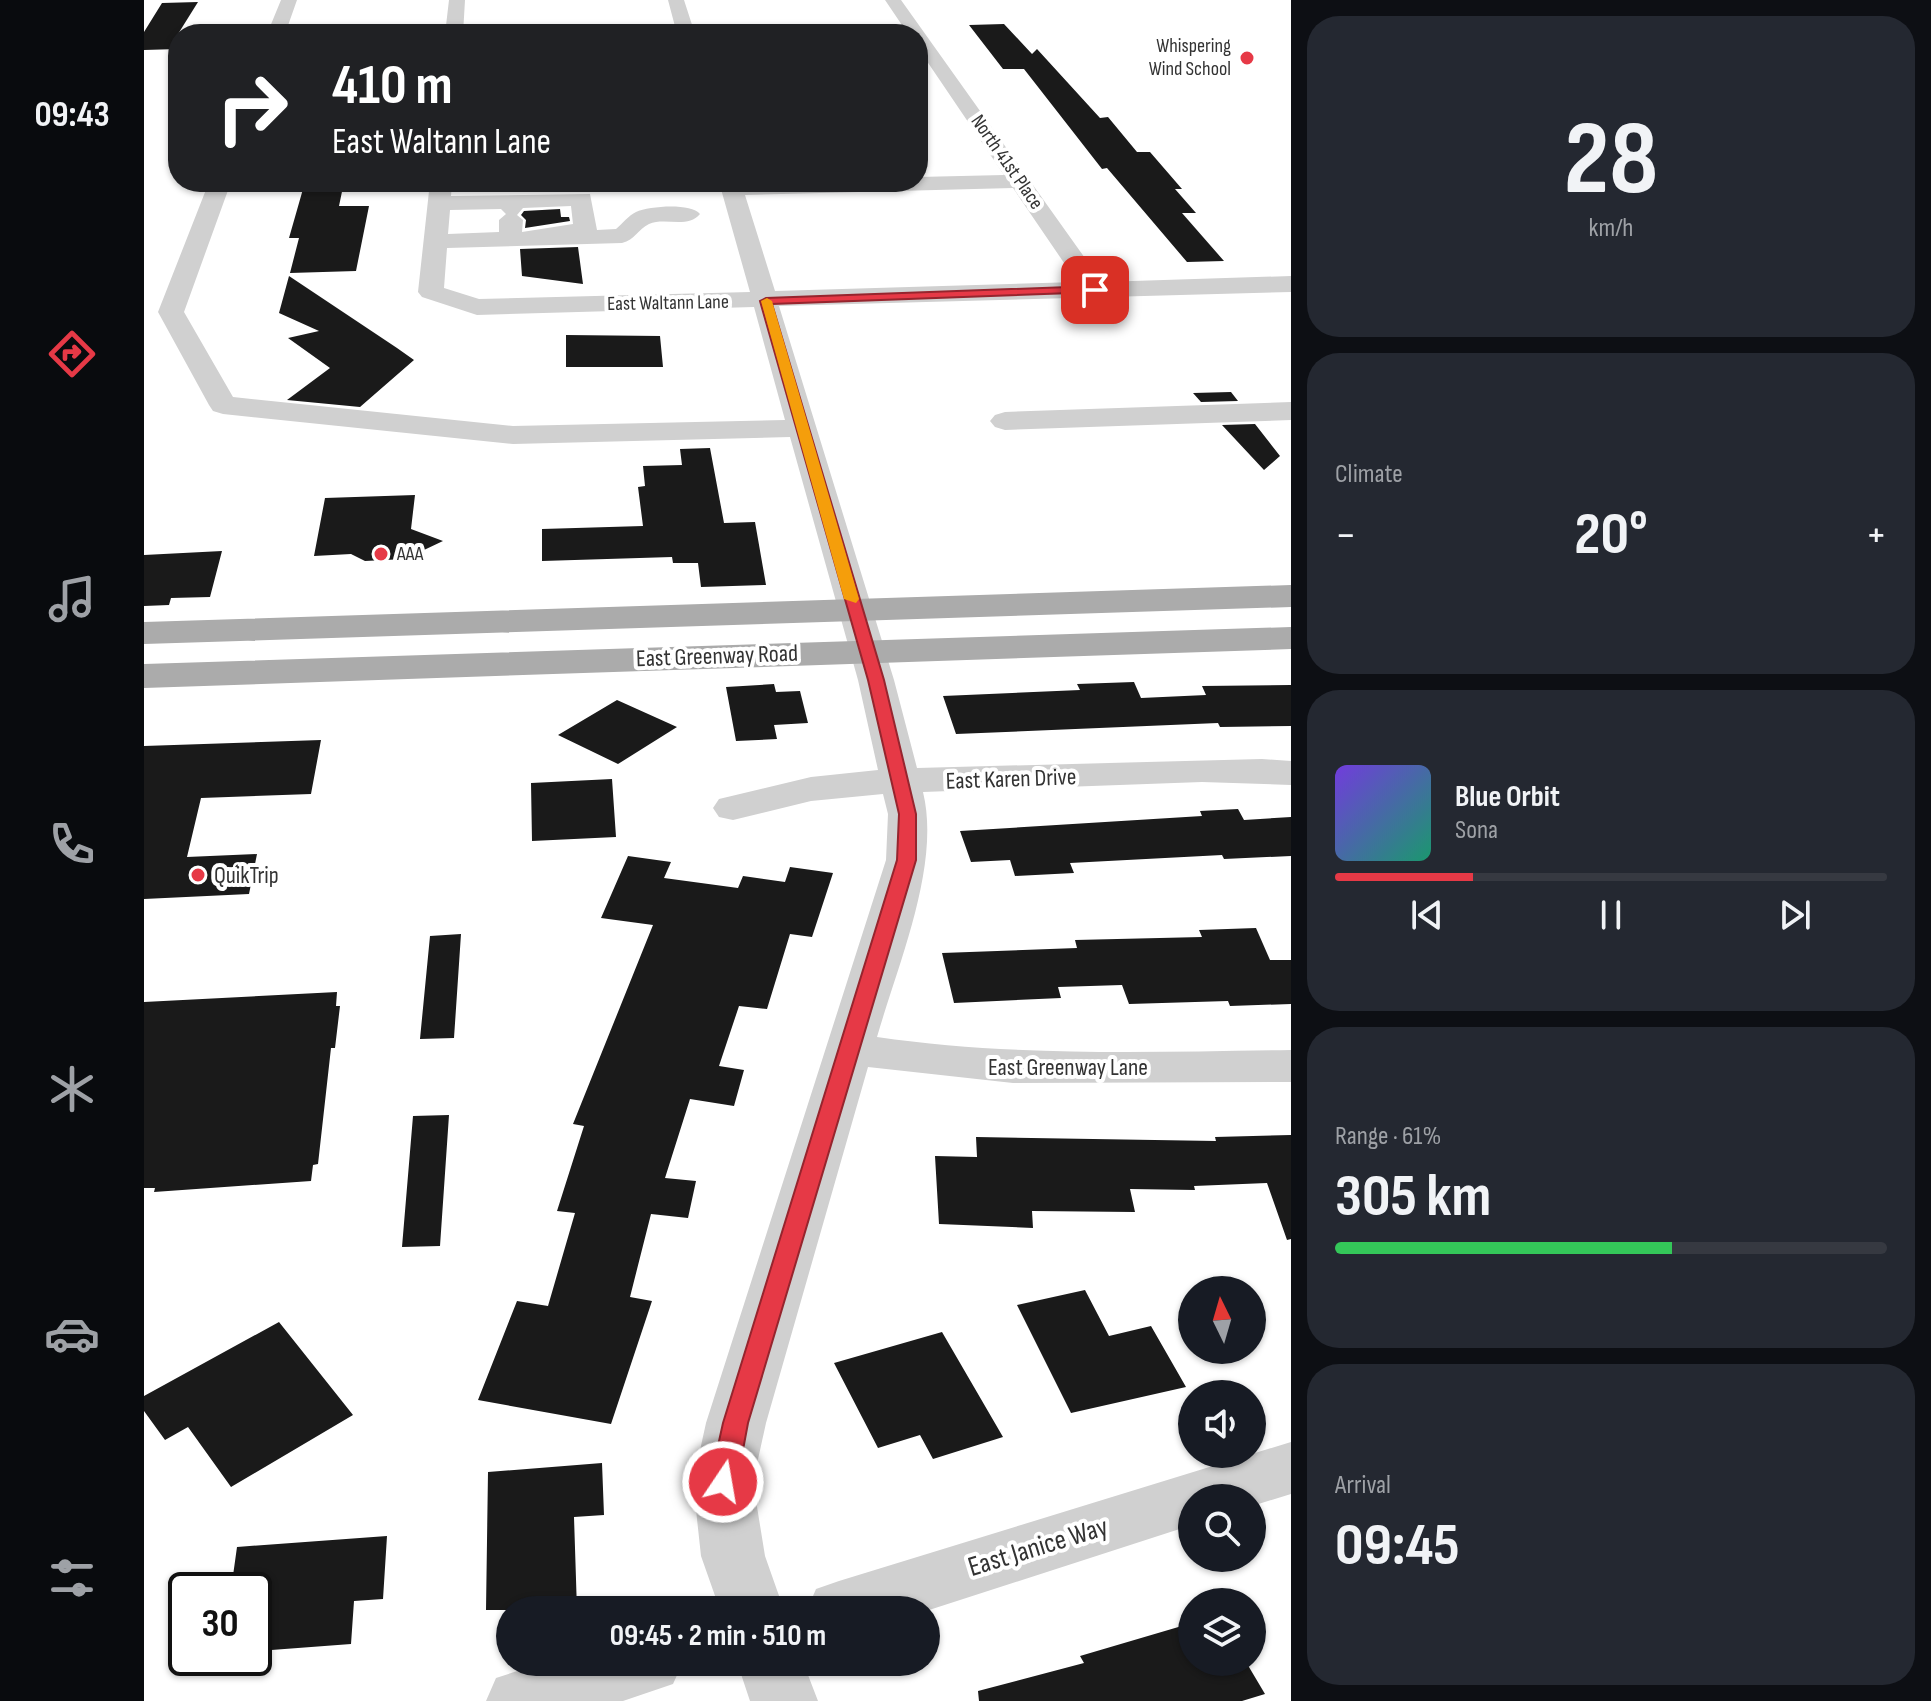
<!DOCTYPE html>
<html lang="en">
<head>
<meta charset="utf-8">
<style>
  :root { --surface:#171b24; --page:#242831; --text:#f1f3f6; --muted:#9ea1a6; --line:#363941; --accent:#e63946 }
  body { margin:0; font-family:"Sofia Sans Condensed",sans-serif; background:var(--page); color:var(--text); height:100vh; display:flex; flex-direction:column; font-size:30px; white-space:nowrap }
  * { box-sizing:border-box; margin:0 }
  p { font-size:26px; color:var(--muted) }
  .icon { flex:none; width:44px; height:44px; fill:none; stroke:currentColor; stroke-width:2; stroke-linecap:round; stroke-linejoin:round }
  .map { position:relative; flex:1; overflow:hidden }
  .sheet { display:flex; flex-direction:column; gap:16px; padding:16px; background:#0d0f14; width:640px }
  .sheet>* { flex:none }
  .hud { position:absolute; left:24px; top:24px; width:760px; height:168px; border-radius:32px; box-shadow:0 2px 6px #0004; background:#202124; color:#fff; overflow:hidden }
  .needle { width:52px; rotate:355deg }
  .controls { position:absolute; left:1034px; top:1276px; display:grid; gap:16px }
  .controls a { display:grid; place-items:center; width:88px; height:88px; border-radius:50%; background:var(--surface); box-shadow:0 2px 6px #0004; font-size:40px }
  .speed { position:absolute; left:24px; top:1572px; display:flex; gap:16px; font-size:40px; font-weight:700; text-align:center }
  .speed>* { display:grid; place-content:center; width:104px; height:104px; border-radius:50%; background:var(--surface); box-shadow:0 2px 6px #0004; line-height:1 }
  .speed .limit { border:4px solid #111; border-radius:12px; background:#fff; color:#111 }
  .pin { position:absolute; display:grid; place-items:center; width:68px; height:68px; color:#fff; margin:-34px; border-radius:16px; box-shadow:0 4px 12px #0006 }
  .me { position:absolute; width:88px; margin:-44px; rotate:12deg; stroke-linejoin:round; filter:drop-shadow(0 0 6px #0008) }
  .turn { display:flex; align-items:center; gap:28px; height:168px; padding:0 32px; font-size:36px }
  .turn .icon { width:104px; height:104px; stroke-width:2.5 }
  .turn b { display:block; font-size:56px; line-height:68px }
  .big { font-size:60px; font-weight:700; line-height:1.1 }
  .sheet .widget { flex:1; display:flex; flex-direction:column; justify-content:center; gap:12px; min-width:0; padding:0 28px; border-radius:32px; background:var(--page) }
  .sheet .dial { align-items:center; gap:0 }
  .dial b { font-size:104px; line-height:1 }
  .song { display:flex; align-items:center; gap:24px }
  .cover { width:96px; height:96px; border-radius:12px; background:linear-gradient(135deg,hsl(260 70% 55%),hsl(160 70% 35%)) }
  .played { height:8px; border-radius:4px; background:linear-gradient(90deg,var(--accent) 25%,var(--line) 25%) }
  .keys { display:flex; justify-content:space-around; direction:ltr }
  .heat { display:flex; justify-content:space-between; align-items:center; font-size:44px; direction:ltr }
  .charge { height:12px; border-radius:6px; background:linear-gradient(90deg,#34c759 61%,var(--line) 0) }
  .trip { position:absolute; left:352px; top:1596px; width:444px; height:80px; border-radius:40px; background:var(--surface); box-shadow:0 2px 6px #0004; font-weight:700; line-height:80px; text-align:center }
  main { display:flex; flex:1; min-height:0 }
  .tab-bar { display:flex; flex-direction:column; width:144px; justify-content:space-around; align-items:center; background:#090b0e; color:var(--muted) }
  .tab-bar .icon { width:56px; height:56px }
  .tab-bar .active { color:var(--accent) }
  .tab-bar b { font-size:36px; color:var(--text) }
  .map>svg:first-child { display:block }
  .building { fill:#1a1a1a }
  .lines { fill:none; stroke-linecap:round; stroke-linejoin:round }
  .minor { fill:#d0d0d0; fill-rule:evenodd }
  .major { fill:#ababab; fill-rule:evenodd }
  .route { fill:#e63946; stroke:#96252e; stroke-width:2 }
  .slow { fill:#f59e0b }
  .poi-dot { fill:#e63946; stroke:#fff; stroke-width:3 }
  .labels { text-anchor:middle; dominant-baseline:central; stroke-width:8; stroke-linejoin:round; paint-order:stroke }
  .far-poi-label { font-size:20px; fill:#333; stroke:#fff; text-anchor:end }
  .far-street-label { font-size:20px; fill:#333; stroke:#fff }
  .street-label { font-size:24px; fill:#333; stroke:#fff }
  .poi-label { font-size:24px; fill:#333; stroke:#fff; text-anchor:start }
  .near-street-label { font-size:28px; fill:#333; stroke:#fff }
</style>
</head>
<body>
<main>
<nav class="tab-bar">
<b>09:43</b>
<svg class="icon active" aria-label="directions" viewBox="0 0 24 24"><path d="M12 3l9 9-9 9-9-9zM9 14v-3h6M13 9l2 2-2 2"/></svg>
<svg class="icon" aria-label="music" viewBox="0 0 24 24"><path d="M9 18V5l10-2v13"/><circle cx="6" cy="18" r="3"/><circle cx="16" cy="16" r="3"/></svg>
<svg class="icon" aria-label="phone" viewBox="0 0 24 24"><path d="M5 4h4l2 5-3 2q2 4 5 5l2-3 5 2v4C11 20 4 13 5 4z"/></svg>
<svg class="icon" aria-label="climate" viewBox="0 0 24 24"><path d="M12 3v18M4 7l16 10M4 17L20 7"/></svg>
<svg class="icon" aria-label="car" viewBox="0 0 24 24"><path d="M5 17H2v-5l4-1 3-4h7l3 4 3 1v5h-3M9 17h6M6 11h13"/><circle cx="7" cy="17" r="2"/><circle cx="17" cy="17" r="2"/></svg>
<svg class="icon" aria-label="filters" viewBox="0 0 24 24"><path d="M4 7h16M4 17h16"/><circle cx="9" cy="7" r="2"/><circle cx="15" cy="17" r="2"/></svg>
</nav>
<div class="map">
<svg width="1147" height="1701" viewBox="0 0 1147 1701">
  <rect width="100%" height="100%" fill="#fff"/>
  <path class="building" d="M 54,2 L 34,34 L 34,49 L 0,50 L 0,32 L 18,3 Z
    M 860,24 L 888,54 L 893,49 L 956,118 L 964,117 L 993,152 L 1006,152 L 1038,189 L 1031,189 L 1052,213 L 1038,213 L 1080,261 L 1043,262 L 963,168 L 958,169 L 880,69 L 859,69 L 825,25 Z
    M 161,182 L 200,182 L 195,206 L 225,206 L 212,271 L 146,273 L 155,238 L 145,238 Z
    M 374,182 L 410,182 L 410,192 L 375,192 Z
    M 416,209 L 417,217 L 425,217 L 426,221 L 381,228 L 382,220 L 377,215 L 380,211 Z
    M 434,247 L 439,284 L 378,276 L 376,249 Z
    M 145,276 L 253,348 L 270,360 L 216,407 L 143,400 L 186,368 L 144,338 L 175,331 L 135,313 Z
    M 422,335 L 516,336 L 519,367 L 422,367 Z
    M 1087,392 L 1094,401 L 1057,402 L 1049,393 Z
    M 1111,424 L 1136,456 L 1120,470 L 1078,425 Z
    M 566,448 L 580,523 L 611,522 L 622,585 L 557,587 L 554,563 L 529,563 L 528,557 L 398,561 L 398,529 L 499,526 L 494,487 L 501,486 L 499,466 L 538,465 L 536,449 Z
    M 271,495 L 267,529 L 299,541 L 261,559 L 221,561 L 207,554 L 170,556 L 181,498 Z
    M 78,551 L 66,597 L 27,598 L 25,605 L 0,606 L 0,555 Z
    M 990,682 L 997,698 L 1062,695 L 1058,686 L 1147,685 L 1147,726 L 1076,727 L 1074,723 L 812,734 L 799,696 L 936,690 L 933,684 Z
    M 630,684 L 632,692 L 656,691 L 664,723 L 630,725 L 633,739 L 592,741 L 582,687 Z
    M 473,700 L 533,727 L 474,764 L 414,735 Z
    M 177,740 L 167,794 L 57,798 L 43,857 L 113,854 L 105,894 L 0,899 L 0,746 Z
    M 468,779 L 472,837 L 388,841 L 387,783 Z
    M 1094,809 L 1100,820 L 1147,817 L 1147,856 L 1080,859 L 1078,855 L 926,863 L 930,873 L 871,876 L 866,860 L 827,862 L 816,831 L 1058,816 L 1056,811 Z
    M 484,856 L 527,862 L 520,878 L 594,888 L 599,876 L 641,882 L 646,867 L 689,873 L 668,937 L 646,934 L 623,1009 L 595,1006 L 575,1066 L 600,1070 L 590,1106 L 546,1099 L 521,1178 L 552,1181 L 544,1218 L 507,1214 L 486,1297 L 508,1301 L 467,1424 L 334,1400 L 373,1301 L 404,1306 L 431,1213 L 413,1211 L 440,1126 L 429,1124 L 509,925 L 457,918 Z
    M 1112,928 L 1126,960 L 1147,960 L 1147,1004 L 1086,1006 L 1084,1001 L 985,1004 L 978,985 L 914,987 L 917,998 L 810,1003 L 798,953 L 933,948 L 931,940 L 1058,937 L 1055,930 Z
    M 317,934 L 310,1038 L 276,1039 L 286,936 Z
    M 193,992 L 192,1006 L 196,1006 L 191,1048 L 187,1048 L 174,1164 L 169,1165 L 167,1181 L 10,1192 L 11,1188 L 0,1188 L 0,1002 Z
    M 305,1115 L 296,1246 L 258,1247 L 269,1116 Z
    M 1147,1135 L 1147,1239 L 1143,1240 L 1123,1183 L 1050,1186 L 1051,1190 L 986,1189 L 991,1212 L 888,1211 L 889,1228 L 795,1224 L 791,1156 L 833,1157 L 832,1137 L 1072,1141 L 1071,1137 Z
    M 941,1290 L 965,1336 L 1007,1326 L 1042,1387 L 927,1413 L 873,1305 Z
    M 135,1322 L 209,1415 L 87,1487 L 44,1427 L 21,1440 L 0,1411 L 0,1396 Z
    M 798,1332 L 859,1437 L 789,1459 L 776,1435 L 734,1448 L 690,1363 Z
    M 458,1463 L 460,1515 L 430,1517 L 433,1610 L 342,1610 L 344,1472 Z
    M 243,1536 L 239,1599 L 210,1601 L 207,1644 L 114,1651 L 119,1607 L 110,1608 L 110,1590 L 87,1590 L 93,1547 Z
    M 1048,1623 L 1048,1662 L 1102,1662 L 1121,1694 L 1098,1701 L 835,1701 L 834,1691 L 940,1663 L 936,1656 Z"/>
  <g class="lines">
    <path class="minor" d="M 137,0 L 153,0 L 141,34 L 123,34 Z
      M 305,0 L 321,0 L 319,34 L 301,34 Z
      M 524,0 L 540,0 L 551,34 L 533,34 Z
      M 741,0 L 757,0 L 958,282 L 1147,276 L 1147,292 L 635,306 L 750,680 L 773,768 L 1118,759 L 1147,761 L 1147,785 L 1058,782 L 779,792 C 797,865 754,964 733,1037 C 870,1057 1009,1052 1147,1050 L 1147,1082 L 869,1083 L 724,1067 L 622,1423 L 609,1482 L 621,1556 L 640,1610 L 576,1610 L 557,1556 L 549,1482 L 562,1423 L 742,860 L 744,814 L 739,794 L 667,801 L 589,820 L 575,817 L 569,808 L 575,799 L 667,777 L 734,770 L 714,680 L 646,437 L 369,444 L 79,414 L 69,411 L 65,405 L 14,312 L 65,182 L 87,182 L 40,312 L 89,397 L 369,426 L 641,420 L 610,307 L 333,315 L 278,297 L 274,292 L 286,182 L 308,182 L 307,196 L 446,194 L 453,230 L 472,229 C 478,224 485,215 492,212 C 506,206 547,203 556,214 C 544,229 521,217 505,224 C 494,229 491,240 478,243 L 303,248 L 300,288 L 335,299 L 606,292 L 575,182 L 774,182 L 774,177 L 860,175 L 774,48 L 774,34 L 764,34 ZM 869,188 L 933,282 L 631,291 L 601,195 ZM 427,206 L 429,224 L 378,232 L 379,220 L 373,215 L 379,208 ZM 357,209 L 362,214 L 355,220 L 355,232 L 304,234 L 306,210 Z
      M 1147,402 L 1147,420 L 861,430 L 851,427 L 846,421 L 851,415 L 861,412 Z
      M 1147,1442 L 1147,1494 L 1108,1506 L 1108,1498 L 1048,1498 L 1048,1525 L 782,1611 L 663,1610 L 672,1589 L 695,1581 Z
      M 401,1662 L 539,1662 L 529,1684 L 479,1701 L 342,1701 L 352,1678 Z
      M 593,1662 L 659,1662 L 674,1701 L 606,1701 Z"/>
    <path class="major" d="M 1147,585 L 1147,607 L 0,644 L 0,622 Z
      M 1147,627 L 1147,649 L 0,688 L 0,664 Z"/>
  </g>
  <path class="route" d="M 951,286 L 955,292 L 628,304 L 740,680 L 772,814 L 772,860 L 604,1423 L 593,1482 L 589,1490 L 579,1493 L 570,1490 L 566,1482 L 579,1423 L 753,860 L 755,814 L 724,680 L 616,301 L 622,298 Z"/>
  <path class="slow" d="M 623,298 L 628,301 L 715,599 L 712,603 L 700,599 L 617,301 Z"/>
  <g class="poi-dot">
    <circle cx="1103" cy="58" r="8"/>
    <circle cx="237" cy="554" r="8"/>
    <circle cx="54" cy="875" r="8"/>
  </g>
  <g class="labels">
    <g class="far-poi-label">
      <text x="1087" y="46">Whispering<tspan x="1087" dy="23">Wind School</tspan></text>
      <text x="253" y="554" text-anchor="start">AAA</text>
    </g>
    <g class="far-street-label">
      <text transform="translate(863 162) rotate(55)">North 41st Place</text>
      <text transform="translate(524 303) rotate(-1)">East Waltann Lane</text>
    </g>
    <g class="street-label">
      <text transform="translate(573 656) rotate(-2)">East Greenway Road</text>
      <text transform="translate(867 779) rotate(-2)">East Karen Drive</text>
      <text x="924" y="1067">East Greenway Lane</text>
    </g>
    <g class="poi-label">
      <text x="70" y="875">QuikTrip</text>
    </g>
    <g class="near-street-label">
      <text transform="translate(894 1547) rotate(-17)">East Janice Way</text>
    </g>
  </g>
</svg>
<div class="controls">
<a><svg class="needle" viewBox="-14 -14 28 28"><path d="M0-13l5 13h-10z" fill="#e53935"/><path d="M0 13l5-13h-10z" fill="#9ea1a6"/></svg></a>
<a><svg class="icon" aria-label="sound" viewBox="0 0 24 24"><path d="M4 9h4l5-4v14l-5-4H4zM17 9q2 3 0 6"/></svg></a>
<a><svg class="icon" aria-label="search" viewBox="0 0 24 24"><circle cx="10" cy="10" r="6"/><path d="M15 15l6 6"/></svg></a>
<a><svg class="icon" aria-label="layers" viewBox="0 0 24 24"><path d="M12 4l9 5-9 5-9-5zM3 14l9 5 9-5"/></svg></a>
</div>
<div class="speed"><div class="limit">30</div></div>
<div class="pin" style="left:951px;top:290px;background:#d93025"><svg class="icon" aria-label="arrive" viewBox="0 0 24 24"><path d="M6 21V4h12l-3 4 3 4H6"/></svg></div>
<svg class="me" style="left:579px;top:1482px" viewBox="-20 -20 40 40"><circle r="17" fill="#e63946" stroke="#fff" stroke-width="3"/><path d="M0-11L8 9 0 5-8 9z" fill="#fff"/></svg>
<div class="trip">09:45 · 2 min · 510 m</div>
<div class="hud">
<div class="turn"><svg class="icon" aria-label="right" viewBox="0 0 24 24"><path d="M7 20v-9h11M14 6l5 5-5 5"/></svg><div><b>410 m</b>East Waltann Lane</div></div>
</div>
</div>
<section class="sheet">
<div class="widget dial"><b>28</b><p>km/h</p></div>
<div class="widget"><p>Climate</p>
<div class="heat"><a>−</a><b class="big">20°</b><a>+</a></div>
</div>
<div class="widget">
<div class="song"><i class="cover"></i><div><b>Blue Orbit</b><p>Sona</p></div></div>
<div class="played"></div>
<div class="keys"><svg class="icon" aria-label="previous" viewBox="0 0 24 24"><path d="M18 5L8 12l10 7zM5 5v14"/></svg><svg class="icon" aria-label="pause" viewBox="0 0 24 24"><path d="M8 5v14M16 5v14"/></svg><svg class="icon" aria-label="next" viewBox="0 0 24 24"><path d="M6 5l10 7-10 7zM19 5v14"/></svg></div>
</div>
<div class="widget"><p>Range · 61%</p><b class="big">305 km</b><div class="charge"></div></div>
<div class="widget"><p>Arrival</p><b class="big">09:45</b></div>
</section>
</main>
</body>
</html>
